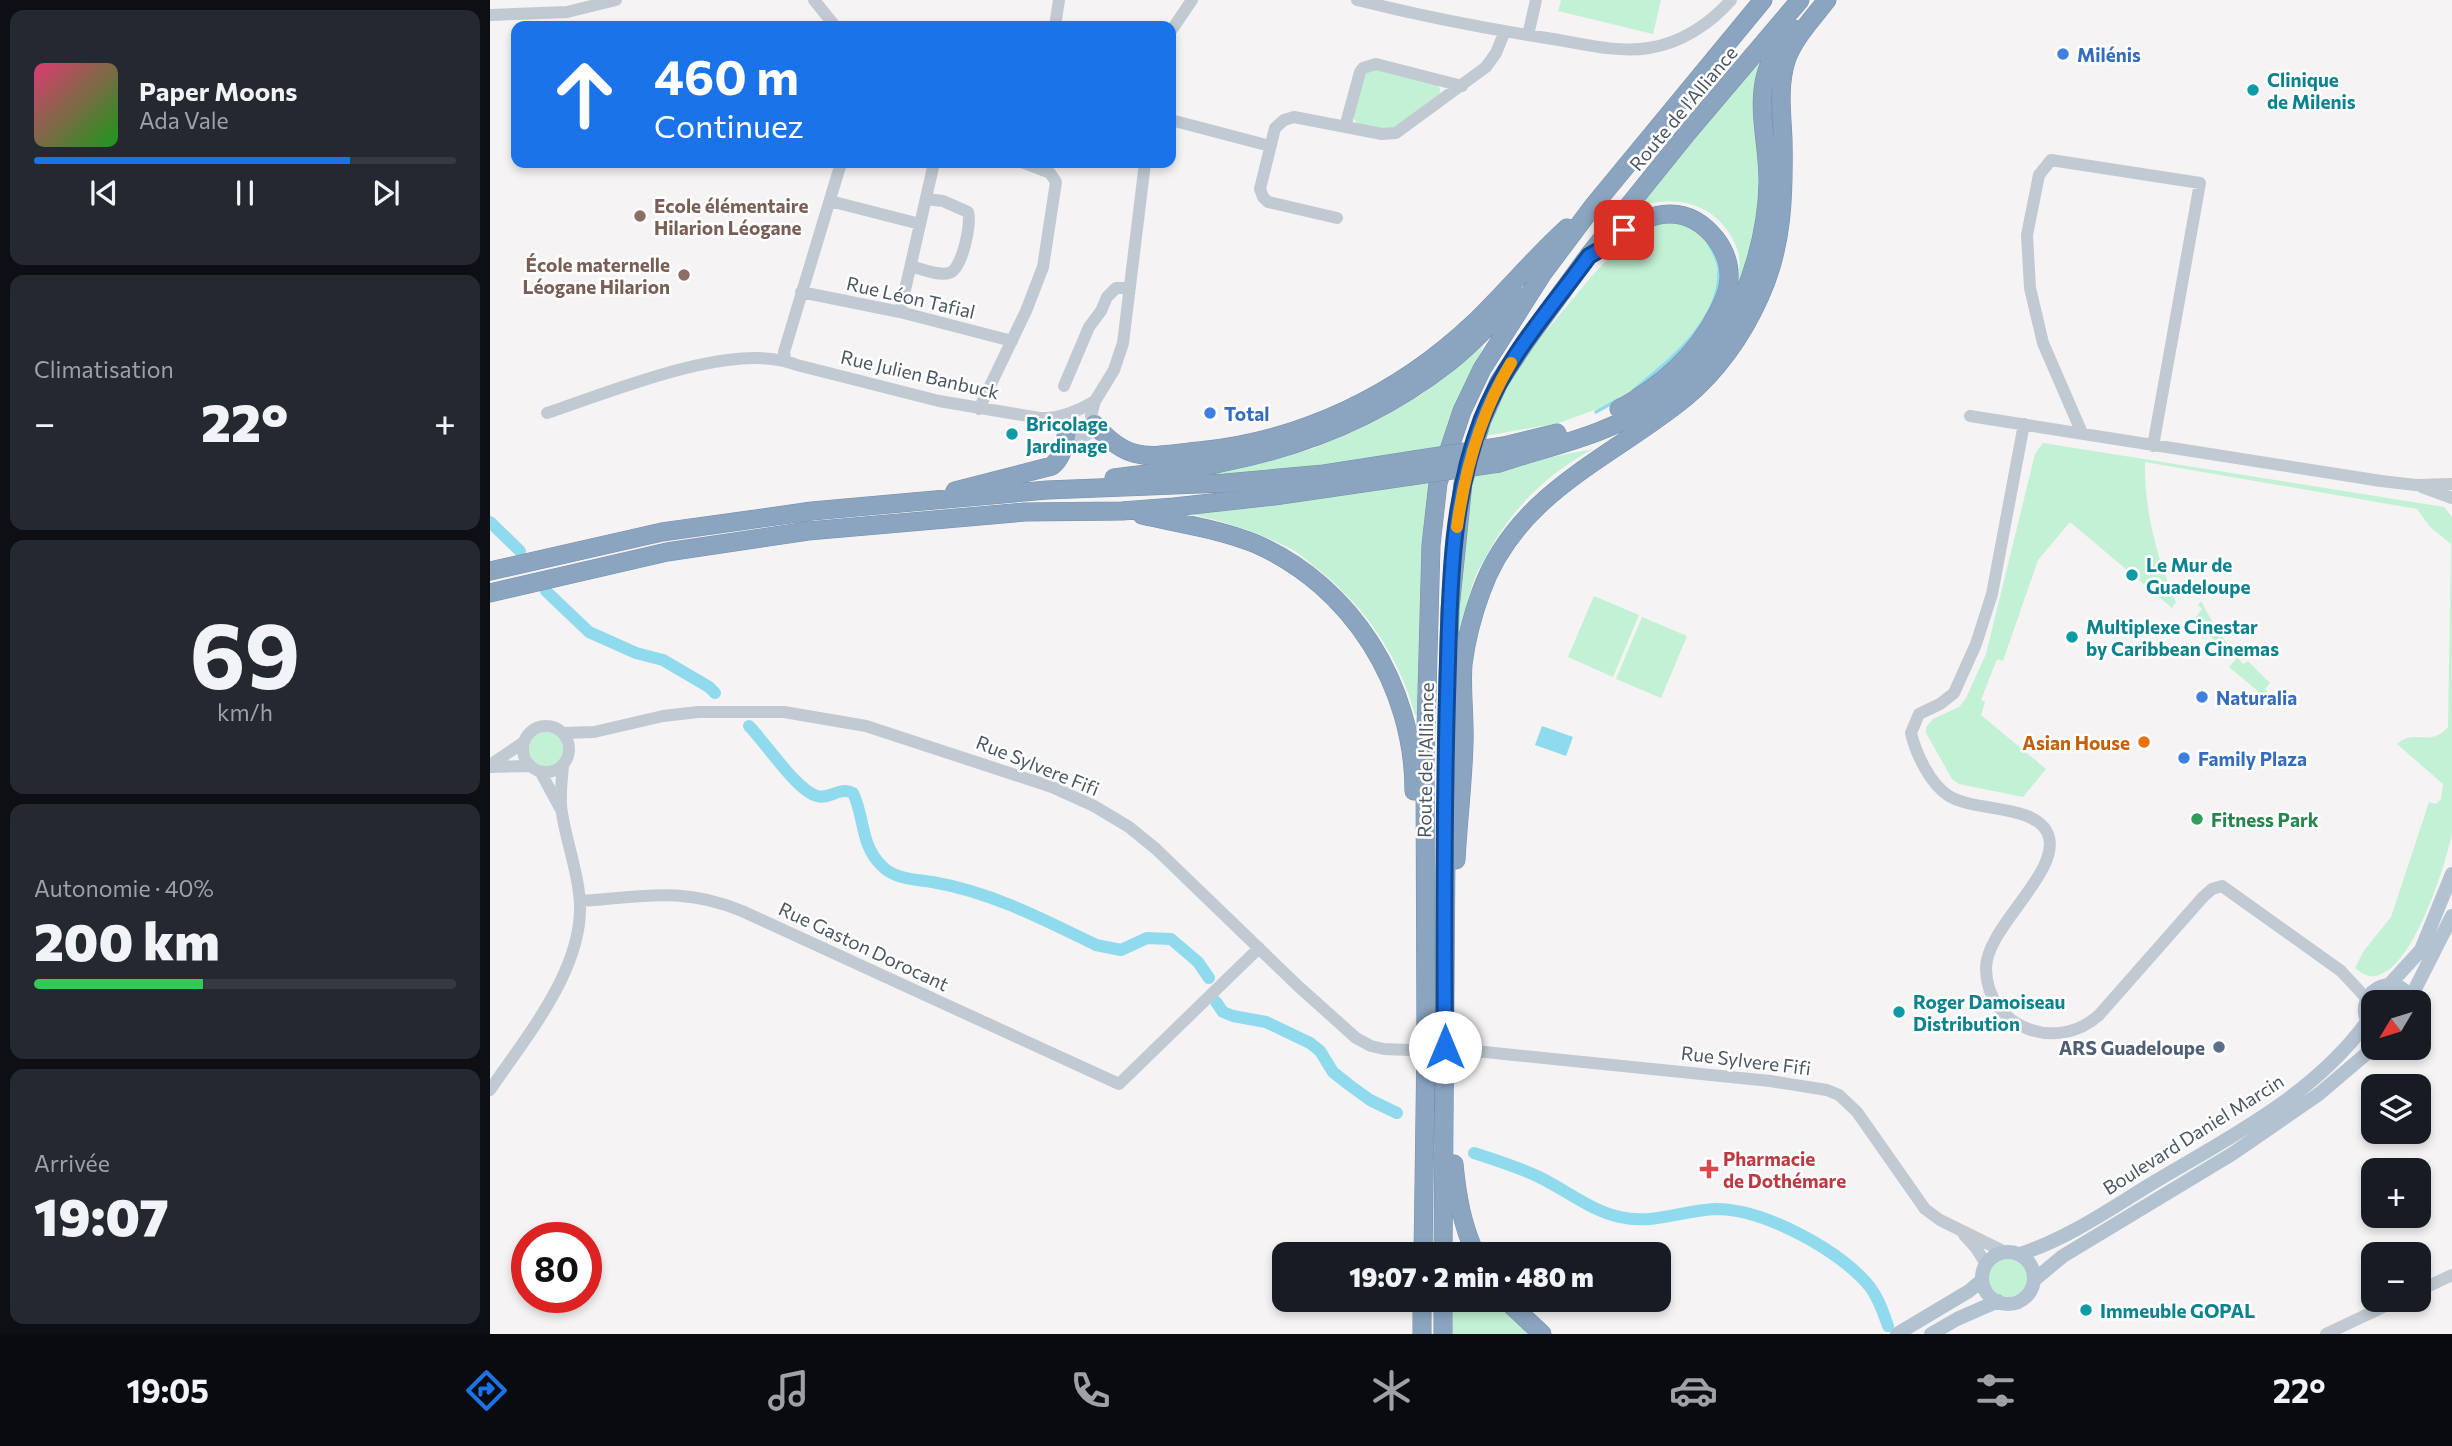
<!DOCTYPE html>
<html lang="fr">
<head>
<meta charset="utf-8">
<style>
  :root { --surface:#171b24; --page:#242831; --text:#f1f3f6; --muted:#9ea1a6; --line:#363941; --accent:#1a73e8 }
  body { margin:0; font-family:Commissioner,sans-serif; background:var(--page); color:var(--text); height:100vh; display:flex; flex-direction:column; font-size:26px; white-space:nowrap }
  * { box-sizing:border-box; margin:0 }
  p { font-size:23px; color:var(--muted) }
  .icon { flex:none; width:38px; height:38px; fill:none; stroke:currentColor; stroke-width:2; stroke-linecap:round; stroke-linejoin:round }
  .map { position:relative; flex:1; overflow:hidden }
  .sheet { display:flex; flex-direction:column; gap:10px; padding:10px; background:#0d0f14; width:490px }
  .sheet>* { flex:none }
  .top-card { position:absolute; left:21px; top:21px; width:665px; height:147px; border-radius:14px; box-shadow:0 4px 10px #0003; background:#1a73e8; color:#fff; overflow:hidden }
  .needle { width:46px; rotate:232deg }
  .controls { position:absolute; left:1871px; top:990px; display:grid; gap:14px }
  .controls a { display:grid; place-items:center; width:70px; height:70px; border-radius:14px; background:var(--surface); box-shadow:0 4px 10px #0003; font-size:35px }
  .speed { position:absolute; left:21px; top:1222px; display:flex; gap:14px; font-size:35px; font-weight:700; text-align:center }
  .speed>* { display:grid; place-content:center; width:91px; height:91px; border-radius:50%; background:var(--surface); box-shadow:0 4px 10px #0003; line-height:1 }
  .speed .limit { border:10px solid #d22; background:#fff; color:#111 }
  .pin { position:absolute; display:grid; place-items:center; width:60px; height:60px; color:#fff; margin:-30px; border-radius:14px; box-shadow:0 4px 10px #0006 }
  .me { position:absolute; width:77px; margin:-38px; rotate:0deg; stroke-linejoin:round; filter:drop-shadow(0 0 5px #0008) }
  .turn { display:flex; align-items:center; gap:24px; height:147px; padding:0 28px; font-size:32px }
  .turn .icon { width:91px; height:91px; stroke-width:2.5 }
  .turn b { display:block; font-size:49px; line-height:60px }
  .big { font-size:52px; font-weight:800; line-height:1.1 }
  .sheet .tile { flex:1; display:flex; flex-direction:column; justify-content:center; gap:10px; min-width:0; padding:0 24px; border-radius:14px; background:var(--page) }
  .sheet .dial { align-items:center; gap:0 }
  .dial b { font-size:91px; line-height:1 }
  .song { display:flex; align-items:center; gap:21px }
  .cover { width:84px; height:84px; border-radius:10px; background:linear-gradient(135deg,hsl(340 70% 55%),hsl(120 70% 35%)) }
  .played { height:7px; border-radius:4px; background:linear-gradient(90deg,var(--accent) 75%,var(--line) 75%) }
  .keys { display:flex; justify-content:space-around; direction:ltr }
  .heat { display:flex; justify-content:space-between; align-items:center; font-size:38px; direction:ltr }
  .charge { height:10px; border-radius:5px; background:linear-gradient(90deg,#34c759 40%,var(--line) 0) }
  .trip { position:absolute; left:782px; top:1242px; width:399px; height:70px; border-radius:14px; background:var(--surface); box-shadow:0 4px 10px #0003; font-weight:800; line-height:70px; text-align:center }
  .tab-bar { display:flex; height:112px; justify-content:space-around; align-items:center; background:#090b0e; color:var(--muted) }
  .tab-bar .icon { width:49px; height:49px }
  .tab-bar .active { color:var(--accent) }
  .tab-bar b { font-size:32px; color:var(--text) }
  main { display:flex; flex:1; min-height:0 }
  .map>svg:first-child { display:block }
  .green { fill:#c3f1d5 }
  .water { fill:#90daee }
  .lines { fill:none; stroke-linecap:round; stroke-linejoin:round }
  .stream { stroke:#90daee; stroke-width:3.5 }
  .canal { stroke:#90daee; stroke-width:12 }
  .minor-tunnel { stroke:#caccce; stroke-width:12; stroke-dasharray:12 6; stroke-linecap:butt }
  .highway-casing { stroke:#7690ad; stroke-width:19 }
  .minor { stroke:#c1cad2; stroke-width:12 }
  .major { stroke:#b3c2d1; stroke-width:14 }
  .highway { stroke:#8ba5c1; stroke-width:18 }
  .highway-bridge-casing { stroke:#7690ad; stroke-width:19; stroke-linecap:butt }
  .highway-bridge { stroke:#8ba5c1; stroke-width:18 }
  .route-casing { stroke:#114b97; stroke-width:18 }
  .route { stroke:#1a73e8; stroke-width:12 }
  .slow { stroke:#f59e0b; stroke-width:12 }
  .shop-dot { fill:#3f7fe0; stroke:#fff; stroke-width:2.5 }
  .culture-dot { fill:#0f9aa8; stroke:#fff; stroke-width:2.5 }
  .education-dot { fill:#8d6e63; stroke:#fff; stroke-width:2.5 }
  .food-dot { fill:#e8710a; stroke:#fff; stroke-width:2.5 }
  .leisure-dot { fill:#2e9e5b; stroke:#fff; stroke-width:2.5 }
  .service-dot { fill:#5c6f8a; stroke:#fff; stroke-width:2.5 }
  .health-dot { fill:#e0444e; stroke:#fff; stroke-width:2.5 }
  .labels { text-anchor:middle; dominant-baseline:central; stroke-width:5; stroke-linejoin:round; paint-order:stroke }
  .shop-label { font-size:19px; font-weight:bold; fill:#366cbe; stroke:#fff; text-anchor:start }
  .culture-label { font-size:19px; font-weight:bold; fill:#0d838f; stroke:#fff; text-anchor:start }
  .street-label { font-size:19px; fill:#4a5661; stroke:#fff }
  .education-label { font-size:19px; font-weight:bold; fill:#785e54; stroke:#fff; text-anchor:start }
  .food-label { font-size:19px; font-weight:bold; fill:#c56008; stroke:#fff; text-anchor:end }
  .leisure-label { font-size:19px; font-weight:bold; fill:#27864d; stroke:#fff; text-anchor:start }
  .service-label { font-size:19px; font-weight:bold; fill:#4e5e75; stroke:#fff; text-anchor:end }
  .health-label { font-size:19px; font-weight:bold; fill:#be3a42; stroke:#fff; text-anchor:start }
</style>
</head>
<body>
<main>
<section class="sheet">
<div class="tile">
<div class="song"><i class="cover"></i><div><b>Paper Moons</b><p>Ada Vale</p></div></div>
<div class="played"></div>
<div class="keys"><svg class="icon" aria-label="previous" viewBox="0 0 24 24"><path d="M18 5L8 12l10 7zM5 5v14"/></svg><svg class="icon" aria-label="pause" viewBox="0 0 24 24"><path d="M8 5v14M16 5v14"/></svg><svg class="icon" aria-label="next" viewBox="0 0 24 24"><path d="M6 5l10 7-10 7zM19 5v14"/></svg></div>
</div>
<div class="tile"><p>Climatisation</p>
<div class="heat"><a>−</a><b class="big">22°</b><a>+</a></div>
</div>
<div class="tile dial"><b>69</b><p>km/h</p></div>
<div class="tile"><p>Autonomie · 40%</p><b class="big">200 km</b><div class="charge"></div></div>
<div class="tile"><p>Arrivée</p><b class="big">19:07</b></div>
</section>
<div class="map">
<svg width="1962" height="1334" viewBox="0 0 1962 1334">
  <rect width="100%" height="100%" fill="#f5f3f3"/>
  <path class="green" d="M 1071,0 L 1171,0 L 1163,34 L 1068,11 Z
    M 1277,50 L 1271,197 L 1265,235 L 1246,294 C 1247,282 1251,268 1249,256 C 1248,249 1244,242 1241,236 C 1223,205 1190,196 1157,204 L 1153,200 Z
    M 881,69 L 943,82 L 950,88 L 950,93 L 902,130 L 868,124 L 863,118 L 874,74 Z
    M 1180,217 L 1213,230 L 1234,267 L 1230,288 L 1218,316 L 1159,381 L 1107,409 L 1069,423 L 995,436 L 1000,416 L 1037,354 L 1101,277 L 1145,229 Z
    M 994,345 L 959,420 L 955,446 L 860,462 L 752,474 L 650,477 L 752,463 L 822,449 L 895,415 L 932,394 Z
    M 1553,443 L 1954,507 L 1962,517 L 1962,834 C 1955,866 1922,973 1884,976 C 1877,977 1870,972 1865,968 L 1873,952 L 1901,917 L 1939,802 L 1946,804 L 1951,799 L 1953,784 L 1907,744 C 1925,728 1940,748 1958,727 L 1961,544 L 1940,527 L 1927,509 L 1655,462 C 1654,510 1667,559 1686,602 L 1682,608 L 1580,522 L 1548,560 L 1513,661 L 1507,659 L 1491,700 L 1495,702 L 1491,715 L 1556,769 L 1533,797 L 1469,784 L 1462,779 L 1436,733 L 1436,727 L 1443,719 L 1469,707 L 1476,698 L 1496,654 L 1545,454 Z
    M 1103,449 C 1057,474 1023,507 998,553 C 994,561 988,569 985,577 C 978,595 976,616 972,635 L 968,636 L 973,524 L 983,472 Z
    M 942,478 C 929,557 928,635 932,715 L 925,715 C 910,658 876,608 830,571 C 822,565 814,557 805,551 C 769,532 729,519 689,512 Z
    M 1104,596 L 1149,615 L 1123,677 L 1078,657 Z
    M 1711,601 L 1726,629 L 1753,664 L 1758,661 L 1780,683 L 1775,689 L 1780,694 L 1776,698 L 1739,667 L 1746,659 L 1703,621 L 1712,609 L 1708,605 Z
    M 1152,617 L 1197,636 L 1171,698 L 1126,679 Z
    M39 749a17 17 0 1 1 34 0a17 17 0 1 1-34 0Z
    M1498 1277a20 20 0 1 1 40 0a20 20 0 1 1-40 0Z
    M 962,1300 L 1008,1300 L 1043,1334 L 961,1334 Z"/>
  <path class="water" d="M 1052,726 L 1083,737 L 1076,756 L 1045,745 Z"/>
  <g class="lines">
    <path class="stream" d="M 1144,390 C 1180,360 1232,320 1229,269 C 1229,260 1223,251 1219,244
      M 1106,412 L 1129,399"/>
    <path class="canal" d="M 0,522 L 30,551
      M 56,591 L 99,632 L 146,653 L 173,660 L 219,687 L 225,693
      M 259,726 C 275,742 307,791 327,796 C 340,800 349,786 363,793 C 375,818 370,845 392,866 C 404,879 425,879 442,882 C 501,892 553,919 606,945 L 631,950 L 657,938 L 681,939 L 708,962 L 719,978
      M 726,1002 L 733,1012 L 743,1016 L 776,1022 L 820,1043 L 830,1051 L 843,1072 L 858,1084 L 880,1100 L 907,1113
      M 984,1153 C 1006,1160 1028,1167 1049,1177 C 1076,1190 1101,1211 1130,1217 C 1162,1225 1194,1210 1226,1209 C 1274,1209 1350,1250 1380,1287 C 1389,1299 1393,1312 1398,1326"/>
    <path class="minor-tunnel" d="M 919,1050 L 975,1050"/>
    <defs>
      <path id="highway" d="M 1120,243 C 1153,212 1194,199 1226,239 C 1235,251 1240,264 1239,279 C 1239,291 1233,303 1227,314 C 1205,357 1171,386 1129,409
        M 604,424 C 640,465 659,456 709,451 C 812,441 909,394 984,323 C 1016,292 1044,258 1077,228
        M 1014,446 L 1067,433
        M 1009,463 C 1042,452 1077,444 1110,431 C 1156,414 1211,373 1236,330 C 1261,288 1277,233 1278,184 C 1279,149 1267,112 1275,78 C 1279,60 1290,41 1300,26
        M 624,478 C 661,473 699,470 735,462 C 815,446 893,414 958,363 C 984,343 1004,319 1028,297
        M 465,491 L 562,466 C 573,457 574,445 577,432
        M 652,515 C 690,524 730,529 766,544 C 862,586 924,686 924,791
        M 0,571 L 172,532 L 322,511 L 557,490 L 735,483 L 834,474 L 924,460
        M 0,593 L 177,552 L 318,531 L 535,512 L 632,511 L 684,507 L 784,496 L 921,476
        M 966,860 C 968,821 973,782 974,744 C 975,717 971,690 973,664 C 976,640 983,614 991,592 C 1026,493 1120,459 1195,398 C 1227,371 1253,334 1270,296 C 1293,246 1294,194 1293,140 C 1292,114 1288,87 1296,61 C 1303,39 1323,18 1337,0
        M 964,1164 C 967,1196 972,1225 986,1255
        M 933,1255 L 936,1044 L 935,766 L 941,545 L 948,483 L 972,411 L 992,369 L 1053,273 L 1104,205 L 1273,0
        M 953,1255 L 957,716 L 960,609 L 973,483 L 992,420 L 1009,382 L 1034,344 L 1099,255 L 1198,132 L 1310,0
        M 1016,1300 L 1052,1334
        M 932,1334 L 932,1300
        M 953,1334 L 953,1300"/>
    </defs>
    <use href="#highway" class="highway-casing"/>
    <path class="minor" d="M 324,0 L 345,26
      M 867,0 C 931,16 997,29 1063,39 C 1093,44 1128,53 1159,48 C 1191,43 1220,24 1241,0
      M 0,15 L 77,12 L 126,0
      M 565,26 L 569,0
      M 681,31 L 702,0
      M 1038,35 L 1046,0
      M 681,120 L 780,146
      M 855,127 L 870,72 L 873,68 L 886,64 L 972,86
      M 340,201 L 430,224
      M 847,218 L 778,202 L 773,197 L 770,189 L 785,128 L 794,120 L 804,117 L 892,134 L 906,133 L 996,67 L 1006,53 L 1015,31
      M 421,266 C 432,269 448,276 459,273 C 472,270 482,223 478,212 L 453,201 L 436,199
      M 311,292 L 410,312 L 522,341
      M 410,312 L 444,163
      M 295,359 L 294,352 L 351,163
      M 574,386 L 599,327 L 611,311 L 617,297 L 626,288 L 640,288
      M 489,409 L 536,311 L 553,267 L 566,182 L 560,173 L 534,163
      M 57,413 C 121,392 244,339 307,365 L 449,401 L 550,418 C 569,419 590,410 605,401
      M 601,416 L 605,401 L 624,370 L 633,343 L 655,163
      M 1480,416 L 1891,481 L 1926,485 L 1962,484
      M 1534,424 L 1502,594 L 1486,644 L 1464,693 L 1450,704 L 1429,714 L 1421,733 C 1426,754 1440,784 1459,796 C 1485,812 1542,804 1557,832 C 1576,869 1495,927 1496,969 C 1497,1027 1566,1054 1609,1015 L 1713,897 L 1722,889 L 1732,886 L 1851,971 L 1877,999
      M 574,425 L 579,435 L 591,438 L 602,432 L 604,424 L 602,417
      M 1592,433 L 1553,343 L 1540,288 L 1537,235 L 1549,175 L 1561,160 L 1710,183 L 1663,446
      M 1932,487 L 1962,498
      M33 749a23 23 0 1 1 46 0a23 23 0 1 1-46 0Z
      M 73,733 L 104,732 L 173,716 L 208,712 L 294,712 L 376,726 L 562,787 L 604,806 L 639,827 L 666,849 L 808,986 L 866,1038 L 881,1046 L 894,1049 L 919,1050
      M 0,765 L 34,742
      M 0,767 L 40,766
      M 50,771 L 70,808
      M 90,901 C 152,897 192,886 252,911 L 629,1084 L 769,948
      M 975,1050 L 1280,1081 L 1337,1090 L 1349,1095 L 1367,1112 L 1435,1209 L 1450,1220 L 1515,1252
      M 0,1090 C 37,1035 99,963 89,893 C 86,866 76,840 72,813 C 69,798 72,780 73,765
      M 1474,1235 L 1486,1248 L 1496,1264
      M 1928,1291 L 1962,1275
      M 1836,1334 L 1908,1300"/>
    <path class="major" d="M 1899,985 L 1931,950 L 1962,874
      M 1923,1000 L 1922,995 L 1962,916
      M 1882,1029 C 1856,994 1908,965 1924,1003
      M1492 1278a26 26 0 1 1 52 0a26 26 0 1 1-52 0Z
      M 1530,1254 C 1577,1239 1620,1209 1661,1184 C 1738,1138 1823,1096 1877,1022
      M 1544,1280 L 1573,1256 L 1742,1154 L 1829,1094 L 1883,1048
      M 1407,1334 L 1479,1291 L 1492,1280
      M 1441,1334 L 1467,1319 L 1508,1301"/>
    <use href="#highway" class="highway"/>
    <defs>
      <path id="highway-bridge" d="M 924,460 L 1014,446
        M 921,476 L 1009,463"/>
    </defs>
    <use href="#highway-bridge" class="highway-bridge-casing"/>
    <use href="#highway-bridge" class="highway-bridge"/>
  </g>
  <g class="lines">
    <defs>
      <path id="route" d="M 955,1047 C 954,930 954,813 957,697 C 960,605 958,506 992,419 C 1016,358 1061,308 1099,256 L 1118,245 L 1134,230"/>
    </defs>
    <use href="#route" class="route-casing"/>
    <use href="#route" class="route"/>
    <path class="slow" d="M 967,527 C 975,469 990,414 1021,363"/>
  </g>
  <g class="shop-dot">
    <circle cx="1573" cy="54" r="7"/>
    <circle cx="720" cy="413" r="7"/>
    <circle cx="1712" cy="697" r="7"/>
    <circle cx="1694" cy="758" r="7"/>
  </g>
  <g class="culture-dot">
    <circle cx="1763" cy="90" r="7"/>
    <circle cx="522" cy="434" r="7"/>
    <circle cx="1642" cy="575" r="7"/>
    <circle cx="1582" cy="637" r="7"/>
    <circle cx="1409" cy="1012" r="7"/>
    <circle cx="1596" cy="1310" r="7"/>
  </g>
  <g class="education-dot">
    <circle cx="150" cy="216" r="7"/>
    <circle cx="194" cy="275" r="7"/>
  </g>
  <circle class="food-dot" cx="1654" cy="742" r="7"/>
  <circle class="leisure-dot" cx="1707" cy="819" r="7"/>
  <circle class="service-dot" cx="1729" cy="1047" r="7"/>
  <path class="health-dot" d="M1215.5 1158.5h7v7h7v7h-7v7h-7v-7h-7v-7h7z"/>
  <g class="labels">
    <g class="shop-label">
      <text x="1587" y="54">Milénis</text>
      <text x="734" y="413">Total</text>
      <text x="1726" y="697">Naturalia</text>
      <text x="1708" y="758">Family Plaza</text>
    </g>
    <g class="culture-label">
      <text x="1777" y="79">Clinique<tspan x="1777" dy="22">de Milenis</tspan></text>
      <text x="536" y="423">Bricolage<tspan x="536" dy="22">Jardinage</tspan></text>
      <text x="1656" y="564">Le Mur de<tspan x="1656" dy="22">Guadeloupe</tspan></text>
      <text x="1596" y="626">Multiplexe Cinestar<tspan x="1596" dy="22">by Caribbean Cinemas</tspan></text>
      <text x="1423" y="1001">Roger Damoiseau<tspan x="1423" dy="22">Distribution</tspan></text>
      <text x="1610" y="1310">Immeuble GOPAL</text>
    </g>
    <g class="street-label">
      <text transform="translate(1193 108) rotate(-50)">Route de l'Alliance</text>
      <text transform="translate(421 297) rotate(13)">Rue Léon Tafial</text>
      <text transform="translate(430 374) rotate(13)">Rue Julien Banbuck</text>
      <text transform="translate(935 760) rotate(-89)">Route de l'Alliance</text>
      <text transform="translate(548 765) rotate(22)">Rue Sylvere Fifi</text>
      <text transform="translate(374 946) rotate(25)">Rue Gaston Dorocant</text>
      <text transform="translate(1256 1060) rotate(7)">Rue Sylvere Fifi</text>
      <text transform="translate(1703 1134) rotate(-32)">Boulevard Daniel Marcin</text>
    </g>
    <g class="education-label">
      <text x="164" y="205">Ecole élémentaire<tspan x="164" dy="22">Hilarion Léogane</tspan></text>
      <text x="180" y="264" text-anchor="end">École maternelle<tspan x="180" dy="22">Léogane Hilarion</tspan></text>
    </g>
    <g class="food-label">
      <text x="1640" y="742">Asian House</text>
    </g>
    <g class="leisure-label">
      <text x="1721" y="819">Fitness Park</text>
    </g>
    <g class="service-label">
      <text x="1715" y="1047">ARS Guadeloupe</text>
    </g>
    <g class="health-label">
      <text x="1233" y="1158">Pharmacie<tspan x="1233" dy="22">de Dothémare</tspan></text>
    </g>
  </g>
</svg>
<div class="controls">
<a><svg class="needle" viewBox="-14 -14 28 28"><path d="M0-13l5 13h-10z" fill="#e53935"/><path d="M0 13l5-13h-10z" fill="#9ea1a6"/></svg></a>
<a><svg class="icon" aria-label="layers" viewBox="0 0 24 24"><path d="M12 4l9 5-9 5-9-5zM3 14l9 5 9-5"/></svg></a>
<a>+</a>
<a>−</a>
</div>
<div class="speed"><div class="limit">80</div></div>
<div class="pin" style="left:1134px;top:230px;background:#d93025"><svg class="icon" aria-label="arrive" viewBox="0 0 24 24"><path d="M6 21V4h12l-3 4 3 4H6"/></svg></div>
<svg class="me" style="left:955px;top:1047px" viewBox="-20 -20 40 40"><circle r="19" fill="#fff"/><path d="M0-13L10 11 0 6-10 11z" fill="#1a73e8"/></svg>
<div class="trip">19:07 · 2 min · 480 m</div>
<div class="top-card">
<div class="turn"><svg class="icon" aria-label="ahead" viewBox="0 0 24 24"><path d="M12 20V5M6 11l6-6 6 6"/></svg><div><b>460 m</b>Continuez</div></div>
</div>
</div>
</main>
<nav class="tab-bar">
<b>19:05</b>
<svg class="icon active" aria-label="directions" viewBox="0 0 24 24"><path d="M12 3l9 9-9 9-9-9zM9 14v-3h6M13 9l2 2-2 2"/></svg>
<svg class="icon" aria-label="music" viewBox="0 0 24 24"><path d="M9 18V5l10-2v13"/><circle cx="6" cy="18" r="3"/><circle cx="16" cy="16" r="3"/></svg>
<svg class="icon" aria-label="phone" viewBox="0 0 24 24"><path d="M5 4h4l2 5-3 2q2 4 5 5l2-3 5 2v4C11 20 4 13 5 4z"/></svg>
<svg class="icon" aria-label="climate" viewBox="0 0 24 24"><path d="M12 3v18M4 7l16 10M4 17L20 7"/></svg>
<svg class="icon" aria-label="car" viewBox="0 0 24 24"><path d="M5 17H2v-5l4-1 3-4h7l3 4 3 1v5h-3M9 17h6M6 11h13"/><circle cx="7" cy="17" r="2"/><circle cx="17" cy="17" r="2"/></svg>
<svg class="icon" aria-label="filters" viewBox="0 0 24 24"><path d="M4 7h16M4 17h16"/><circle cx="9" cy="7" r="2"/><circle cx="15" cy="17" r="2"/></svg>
<b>22°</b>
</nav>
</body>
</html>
